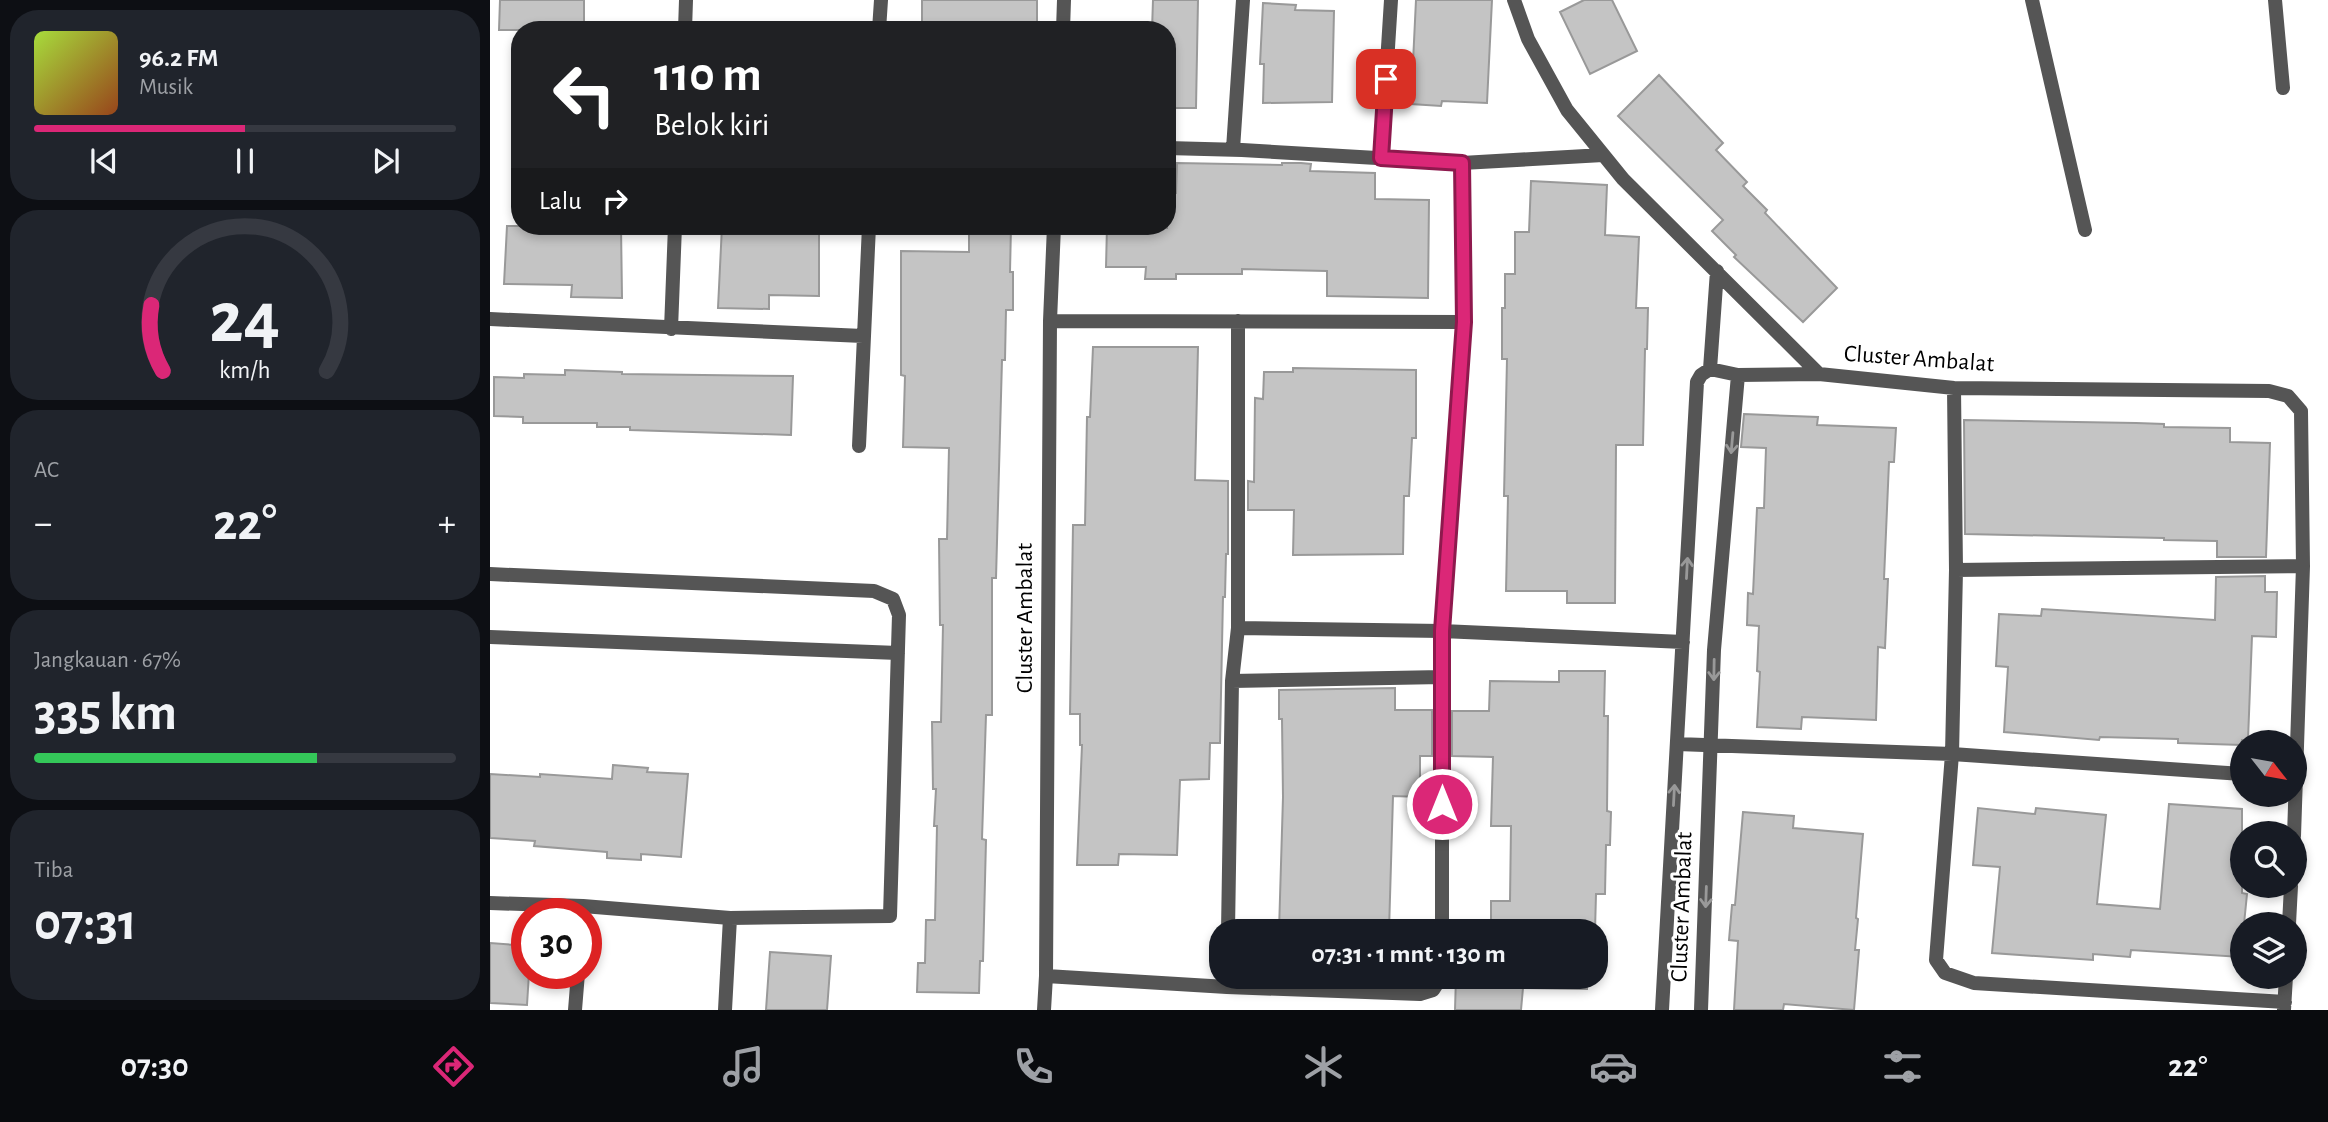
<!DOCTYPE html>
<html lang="id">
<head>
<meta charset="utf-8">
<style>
  :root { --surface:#171b24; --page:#20242c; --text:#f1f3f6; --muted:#9ea1a6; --line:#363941; --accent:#db2777 }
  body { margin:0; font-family:"Alegreya Sans",sans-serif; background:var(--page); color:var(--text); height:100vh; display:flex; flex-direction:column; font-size:26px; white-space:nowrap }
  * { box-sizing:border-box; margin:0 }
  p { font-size:23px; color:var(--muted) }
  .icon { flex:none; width:38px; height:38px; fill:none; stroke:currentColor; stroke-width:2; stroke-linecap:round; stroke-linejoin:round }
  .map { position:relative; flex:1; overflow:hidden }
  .side { display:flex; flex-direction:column; gap:10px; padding:10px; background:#0d0f14; width:490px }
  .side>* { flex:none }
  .top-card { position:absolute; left:21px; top:21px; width:665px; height:214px; border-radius:28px; box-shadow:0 4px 10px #0003; background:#202124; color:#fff; overflow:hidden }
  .needle { width:46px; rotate:121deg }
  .controls { position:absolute; left:1740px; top:730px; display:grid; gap:14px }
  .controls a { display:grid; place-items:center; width:77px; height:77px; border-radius:50%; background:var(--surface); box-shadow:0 4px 10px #0003; font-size:35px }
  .speed { position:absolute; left:21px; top:898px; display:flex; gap:14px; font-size:35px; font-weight:700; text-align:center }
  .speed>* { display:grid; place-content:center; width:91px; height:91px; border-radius:50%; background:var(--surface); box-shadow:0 4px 10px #0003; line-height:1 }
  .speed .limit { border:10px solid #d22; background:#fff; color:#111 }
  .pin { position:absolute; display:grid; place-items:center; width:60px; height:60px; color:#fff; margin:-30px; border-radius:14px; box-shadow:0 4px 10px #0006 }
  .me { position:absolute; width:77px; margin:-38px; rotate:0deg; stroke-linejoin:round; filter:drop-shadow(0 0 5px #0008) }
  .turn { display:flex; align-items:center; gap:24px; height:147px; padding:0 28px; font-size:32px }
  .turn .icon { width:91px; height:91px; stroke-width:2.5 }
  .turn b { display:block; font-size:49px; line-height:60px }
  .then { display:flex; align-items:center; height:66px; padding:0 28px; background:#0003; gap:14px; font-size:26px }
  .big { font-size:52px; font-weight:700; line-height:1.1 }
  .side .widget { flex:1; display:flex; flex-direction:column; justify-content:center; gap:10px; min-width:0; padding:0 24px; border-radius:28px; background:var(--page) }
  .side .dial { align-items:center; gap:0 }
  .dial svg { height:182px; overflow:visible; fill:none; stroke:var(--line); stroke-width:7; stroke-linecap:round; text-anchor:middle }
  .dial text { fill:var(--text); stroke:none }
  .song { display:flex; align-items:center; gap:21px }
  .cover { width:84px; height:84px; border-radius:10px; background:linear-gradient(135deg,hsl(80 70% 55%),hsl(20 70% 35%)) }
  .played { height:7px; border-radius:4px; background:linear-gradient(90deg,var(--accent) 50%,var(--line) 50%) }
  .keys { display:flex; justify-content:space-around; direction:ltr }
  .heat { display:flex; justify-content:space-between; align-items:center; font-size:38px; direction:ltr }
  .charge { height:10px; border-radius:5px; background:linear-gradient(90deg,#34c759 67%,var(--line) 0) }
  .trip { position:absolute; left:719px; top:919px; width:399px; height:70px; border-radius:28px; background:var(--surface); box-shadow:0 4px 10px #0003; font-weight:700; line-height:70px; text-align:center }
  .tab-bar { display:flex; height:112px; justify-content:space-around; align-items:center; background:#090b0e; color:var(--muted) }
  .tab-bar .icon { width:49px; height:49px }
  .tab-bar .active { color:var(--accent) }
  .tab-bar b { font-size:32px; color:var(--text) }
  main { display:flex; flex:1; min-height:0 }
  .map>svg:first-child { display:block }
  .building { fill:#c4c4c4; stroke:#999; stroke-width:2 }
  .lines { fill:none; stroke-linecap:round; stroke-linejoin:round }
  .street { stroke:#555; stroke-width:14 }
  .oneway { stroke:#999 }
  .route-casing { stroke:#8e194d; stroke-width:18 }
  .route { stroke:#db2777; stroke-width:12 }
  .labels { text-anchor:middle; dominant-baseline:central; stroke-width:6; stroke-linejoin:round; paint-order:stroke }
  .street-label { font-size:24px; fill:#000; stroke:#fff }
</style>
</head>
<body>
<main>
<section class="side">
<div class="widget">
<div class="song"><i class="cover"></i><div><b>96.2 FM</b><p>Musik</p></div></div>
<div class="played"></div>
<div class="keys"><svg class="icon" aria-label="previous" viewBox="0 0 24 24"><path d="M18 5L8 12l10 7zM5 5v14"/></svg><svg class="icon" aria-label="pause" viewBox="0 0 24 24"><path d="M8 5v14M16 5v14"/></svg><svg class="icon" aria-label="next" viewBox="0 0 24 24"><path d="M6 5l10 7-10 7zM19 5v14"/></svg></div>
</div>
<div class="widget dial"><svg viewBox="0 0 100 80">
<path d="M14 69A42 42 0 1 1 86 69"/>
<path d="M14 69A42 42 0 0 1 9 40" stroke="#db2777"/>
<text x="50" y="56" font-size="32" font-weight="700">24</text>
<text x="50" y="72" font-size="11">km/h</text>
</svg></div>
<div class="widget"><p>AC</p>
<div class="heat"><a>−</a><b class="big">22°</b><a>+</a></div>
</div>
<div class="widget"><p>Jangkauan · 67%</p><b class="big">335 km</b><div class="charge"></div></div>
<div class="widget"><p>Tiba</p><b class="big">07:31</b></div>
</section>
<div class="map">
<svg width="1838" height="1010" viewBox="0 0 1838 1010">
  <rect width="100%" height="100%" fill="#fff"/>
  <path class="building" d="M 10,0 L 94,0 L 94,30 L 9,30 Z
    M 432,0 L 547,0 L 547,30 L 432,30 Z
    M 663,0 L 708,0 L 706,108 L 677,108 L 677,30 L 662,30 Z
    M 926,0 L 1002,0 L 997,103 L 952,101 L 951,106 L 921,104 Z
    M 1094,0 L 1122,0 L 1147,51 L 1100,74 L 1070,12 Z
    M 773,3 L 806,5 L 805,10 L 844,11 L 842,102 L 773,103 L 774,64 L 770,64 Z
    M 1169,75 L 1233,143 L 1226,150 L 1257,182 L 1253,186 L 1277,210 L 1275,213 L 1347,288 L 1313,322 L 1244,257 L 1246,255 L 1222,231 L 1233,220 L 1128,116 Z
    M 687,163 L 792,165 L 792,163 L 811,163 L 821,164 L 820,171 L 885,173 L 885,199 L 939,200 L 938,298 L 837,296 L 837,271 L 752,269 L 752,274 L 686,274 L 686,279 L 655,279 L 656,267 L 616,267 L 617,226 L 677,228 L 677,193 L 686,193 Z
    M 1041,181 L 1117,185 L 1115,235 L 1149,237 L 1146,308 L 1158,308 L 1157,349 L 1155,349 L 1153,445 L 1126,445 L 1125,603 L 1077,603 L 1077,591 L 1016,591 L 1018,496 L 1014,496 L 1017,359 L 1012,359 L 1012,308 L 1015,308 L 1015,274 L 1025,274 L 1025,232 L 1039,232 Z
    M 17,226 L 131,226 L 132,298 L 81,297 L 82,285 L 14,284 Z
    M 232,226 L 274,226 L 274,230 L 329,232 L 329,296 L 279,295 L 279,309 L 228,308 Z
    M 479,226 L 521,226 L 520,272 L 523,272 L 523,310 L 516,310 L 515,360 L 512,360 L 506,578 L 502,578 L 502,715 L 496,715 L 492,839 L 496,840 L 493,961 L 490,961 L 489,993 L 427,992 L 428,963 L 435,963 L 436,920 L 445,920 L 447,826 L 444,826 L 446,789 L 443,789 L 442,722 L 451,722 L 453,625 L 450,625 L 449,539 L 457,539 L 459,448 L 413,447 L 415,376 L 411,375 L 411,251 L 479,252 Z
    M 603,347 L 708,347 L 705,480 L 738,481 L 738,554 L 736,554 L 735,597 L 733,597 L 730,743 L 720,743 L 719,779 L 690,780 L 687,855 L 629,854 L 628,865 L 587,865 L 592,745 L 590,745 L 590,714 L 580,714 L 583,525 L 595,525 L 597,417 L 600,417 Z
    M 803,368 L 926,370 L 926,438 L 922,438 L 919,496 L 914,496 L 913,554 L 803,555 L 804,510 L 758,510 L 758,481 L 764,482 L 765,398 L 773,399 L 774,372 L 803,372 Z
    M 75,370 L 132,372 L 132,374 L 303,376 L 301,435 L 140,430 L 140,427 L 107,427 L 107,423 L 33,423 L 33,417 L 4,416 L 4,377 L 34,378 L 34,374 L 75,375 Z
    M 1254,414 L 1328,417 L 1327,425 L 1406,428 L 1404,462 L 1399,462 L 1394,579 L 1398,579 L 1395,648 L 1388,647 L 1386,720 L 1312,717 L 1311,729 L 1267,727 L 1270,672 L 1267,671 L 1269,626 L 1257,625 L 1258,593 L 1263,594 L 1267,508 L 1274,508 L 1276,448 L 1251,447 Z
    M 1474,420 L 1646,423 L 1674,424 L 1674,427 L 1740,428 L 1740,442 L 1780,443 L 1776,557 L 1727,557 L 1727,541 L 1674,540 L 1674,538 L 1475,534 Z
    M 1775,576 L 1775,592 L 1787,592 L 1786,637 L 1762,636 L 1758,740 L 1752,740 L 1752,745 L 1688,743 L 1688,739 L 1610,737 L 1609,740 L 1514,732 L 1518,667 L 1506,666 L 1509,614 L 1551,616 L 1552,609 L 1725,620 L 1726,577 Z
    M 1069,671 L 1115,671 L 1114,716 L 1118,716 L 1117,811 L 1121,812 L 1120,845 L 1116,845 L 1115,894 L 1106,894 L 1105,931 L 1001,931 L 1001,901 L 1020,901 L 1021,826 L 1001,826 L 1003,757 L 962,756 L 962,711 L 999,711 L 1000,681 L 1069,682 Z
    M 905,688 L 905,710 L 942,710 L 942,756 L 930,756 L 930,797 L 903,796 L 899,931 L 789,931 L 793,797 L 792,719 L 789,719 L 789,690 Z
    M 123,765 L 158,768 L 157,772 L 198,774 L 191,857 L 151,854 L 151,860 L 117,858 L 117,852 L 44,846 L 45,841 L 0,838 L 0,774 L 50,777 L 50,774 L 122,779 Z
    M 1679,804 L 1752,809 L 1752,893 L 1757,894 L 1754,924 L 1752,924 L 1751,957 L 1641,950 L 1640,957 L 1603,954 L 1603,960 L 1502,953 L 1510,867 L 1483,865 L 1488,808 L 1545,814 L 1546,808 L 1616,815 L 1607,904 L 1670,909 Z
    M 1253,812 L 1304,816 L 1303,828 L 1373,834 L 1366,918 L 1368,919 L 1365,950 L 1369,950 L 1364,1010 L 1294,1004 L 1293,1010 L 1244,1010 L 1248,941 L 1239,940 L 1242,905 L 1245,905 Z
    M 0,943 L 37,946 L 37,973 L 39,973 L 37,1005 L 0,1003 Z
    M 280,952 L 341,956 L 337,1010 L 276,1010 Z
    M 966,976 L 1097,976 L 1097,989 L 1033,988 L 1031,1010 L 965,1010 Z"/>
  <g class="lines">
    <path class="street" d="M 1024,0 L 1038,39 L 1077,110 L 1133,179 L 1329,374
      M 1542,0 L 1595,230
      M 1785,0 L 1793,88
      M 195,30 L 196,0
      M 389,30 L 391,0
      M 573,30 L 574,0
      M 677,148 L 752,150 L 972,163 L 1113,155
      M 743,149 L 753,0
      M 891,158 L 901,0
      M 0,319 L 373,336
      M 560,321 L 974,322
      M 181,329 L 185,226
      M 1220,369 L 1227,271
      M 1464,388 L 1466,570 L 1462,754 L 1446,960 L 1455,973 L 1484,983 L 1795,1002
      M 369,446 L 379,226
      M 1466,570 L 1813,566
      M 0,574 L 384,591 L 403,599 L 409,615 L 400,916 L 240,918 L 93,906 L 0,903
      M 748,628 L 952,631 L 1193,642
      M 0,637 L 408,653
      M 742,681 L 952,677
      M 1187,744 L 1462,754 L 1752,774
      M 1799,924 L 1801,886
      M 738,931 L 742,681 L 748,628 L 748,321
      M 952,931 L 952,631 L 974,322 L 972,163
      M 556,976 L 737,987 L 930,994 L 943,990 L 952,976
      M 85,1010 L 88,973
      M 235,1010 L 240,918
      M 554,1010 L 556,976 L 560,321 L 564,226
      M 1172,1010 L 1207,382 L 1211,375 L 1220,369 L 1248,375 L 1329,374 L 1464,388 L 1779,391 L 1798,396 L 1811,411 L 1813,566 L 1804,836
      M 1211,1010 L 1224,650 L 1248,375
      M 1794,1010 L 1796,976"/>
  </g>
  <defs><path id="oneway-shaft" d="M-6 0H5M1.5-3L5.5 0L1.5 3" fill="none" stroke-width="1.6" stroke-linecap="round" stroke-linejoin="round" transform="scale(1.75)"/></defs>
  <g class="oneway">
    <use href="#oneway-shaft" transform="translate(1242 443) rotate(95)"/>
    <use href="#oneway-shaft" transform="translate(1197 568) rotate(-87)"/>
    <use href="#oneway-shaft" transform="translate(1224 670) rotate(91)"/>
    <use href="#oneway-shaft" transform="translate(1184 795) rotate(-87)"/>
    <use href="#oneway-shaft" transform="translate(1216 897) rotate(92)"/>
  </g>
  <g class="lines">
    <defs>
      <path id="route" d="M 896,79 L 891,158 L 972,163 L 974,322 L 952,631 L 952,804"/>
    </defs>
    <use href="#route" class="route-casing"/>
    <use href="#route" class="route"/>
  </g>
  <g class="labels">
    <g class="street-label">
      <text transform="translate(1429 359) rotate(4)">Cluster Ambalat</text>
      <text transform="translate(535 618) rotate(-90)">Cluster Ambalat</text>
      <text transform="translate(1192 907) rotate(-88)">Cluster Ambalat</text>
    </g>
  </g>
</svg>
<div class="controls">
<a><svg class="needle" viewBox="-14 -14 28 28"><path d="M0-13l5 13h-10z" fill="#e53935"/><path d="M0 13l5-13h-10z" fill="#9ea1a6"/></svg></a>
<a><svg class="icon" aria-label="search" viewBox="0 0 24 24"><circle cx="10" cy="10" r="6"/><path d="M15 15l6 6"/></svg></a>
<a><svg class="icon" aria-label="layers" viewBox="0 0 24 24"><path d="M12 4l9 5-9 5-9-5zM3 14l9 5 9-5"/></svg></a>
</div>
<div class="speed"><div class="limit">30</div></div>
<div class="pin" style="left:896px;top:79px;background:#d93025"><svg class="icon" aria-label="arrive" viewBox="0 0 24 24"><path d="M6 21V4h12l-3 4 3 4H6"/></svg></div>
<svg class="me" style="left:952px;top:804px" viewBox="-20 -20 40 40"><circle r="17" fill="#db2777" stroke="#fff" stroke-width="3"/><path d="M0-11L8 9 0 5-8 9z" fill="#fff"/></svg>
<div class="trip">07:31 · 1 mnt · 130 m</div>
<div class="top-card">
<div class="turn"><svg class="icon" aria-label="left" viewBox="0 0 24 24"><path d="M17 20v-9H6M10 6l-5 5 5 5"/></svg><div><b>110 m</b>Belok kiri</div></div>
<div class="then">Lalu<svg class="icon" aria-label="right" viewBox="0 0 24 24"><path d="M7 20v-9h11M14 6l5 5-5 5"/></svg></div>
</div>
</div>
</main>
<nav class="tab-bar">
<b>07:30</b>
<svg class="icon active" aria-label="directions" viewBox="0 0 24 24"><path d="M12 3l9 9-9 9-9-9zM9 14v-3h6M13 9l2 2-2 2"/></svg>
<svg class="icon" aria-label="music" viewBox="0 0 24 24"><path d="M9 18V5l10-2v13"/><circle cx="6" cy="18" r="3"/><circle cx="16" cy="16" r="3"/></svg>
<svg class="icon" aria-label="phone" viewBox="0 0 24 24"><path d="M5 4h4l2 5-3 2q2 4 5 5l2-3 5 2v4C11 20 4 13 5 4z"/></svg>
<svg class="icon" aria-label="climate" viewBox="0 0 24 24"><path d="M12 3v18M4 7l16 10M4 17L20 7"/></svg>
<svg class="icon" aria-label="car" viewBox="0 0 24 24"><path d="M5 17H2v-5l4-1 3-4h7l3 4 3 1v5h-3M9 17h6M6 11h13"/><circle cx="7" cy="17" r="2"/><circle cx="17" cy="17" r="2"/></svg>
<svg class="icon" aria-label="filters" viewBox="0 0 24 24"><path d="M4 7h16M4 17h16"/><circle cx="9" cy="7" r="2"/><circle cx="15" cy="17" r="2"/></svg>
<b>22°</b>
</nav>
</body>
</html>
